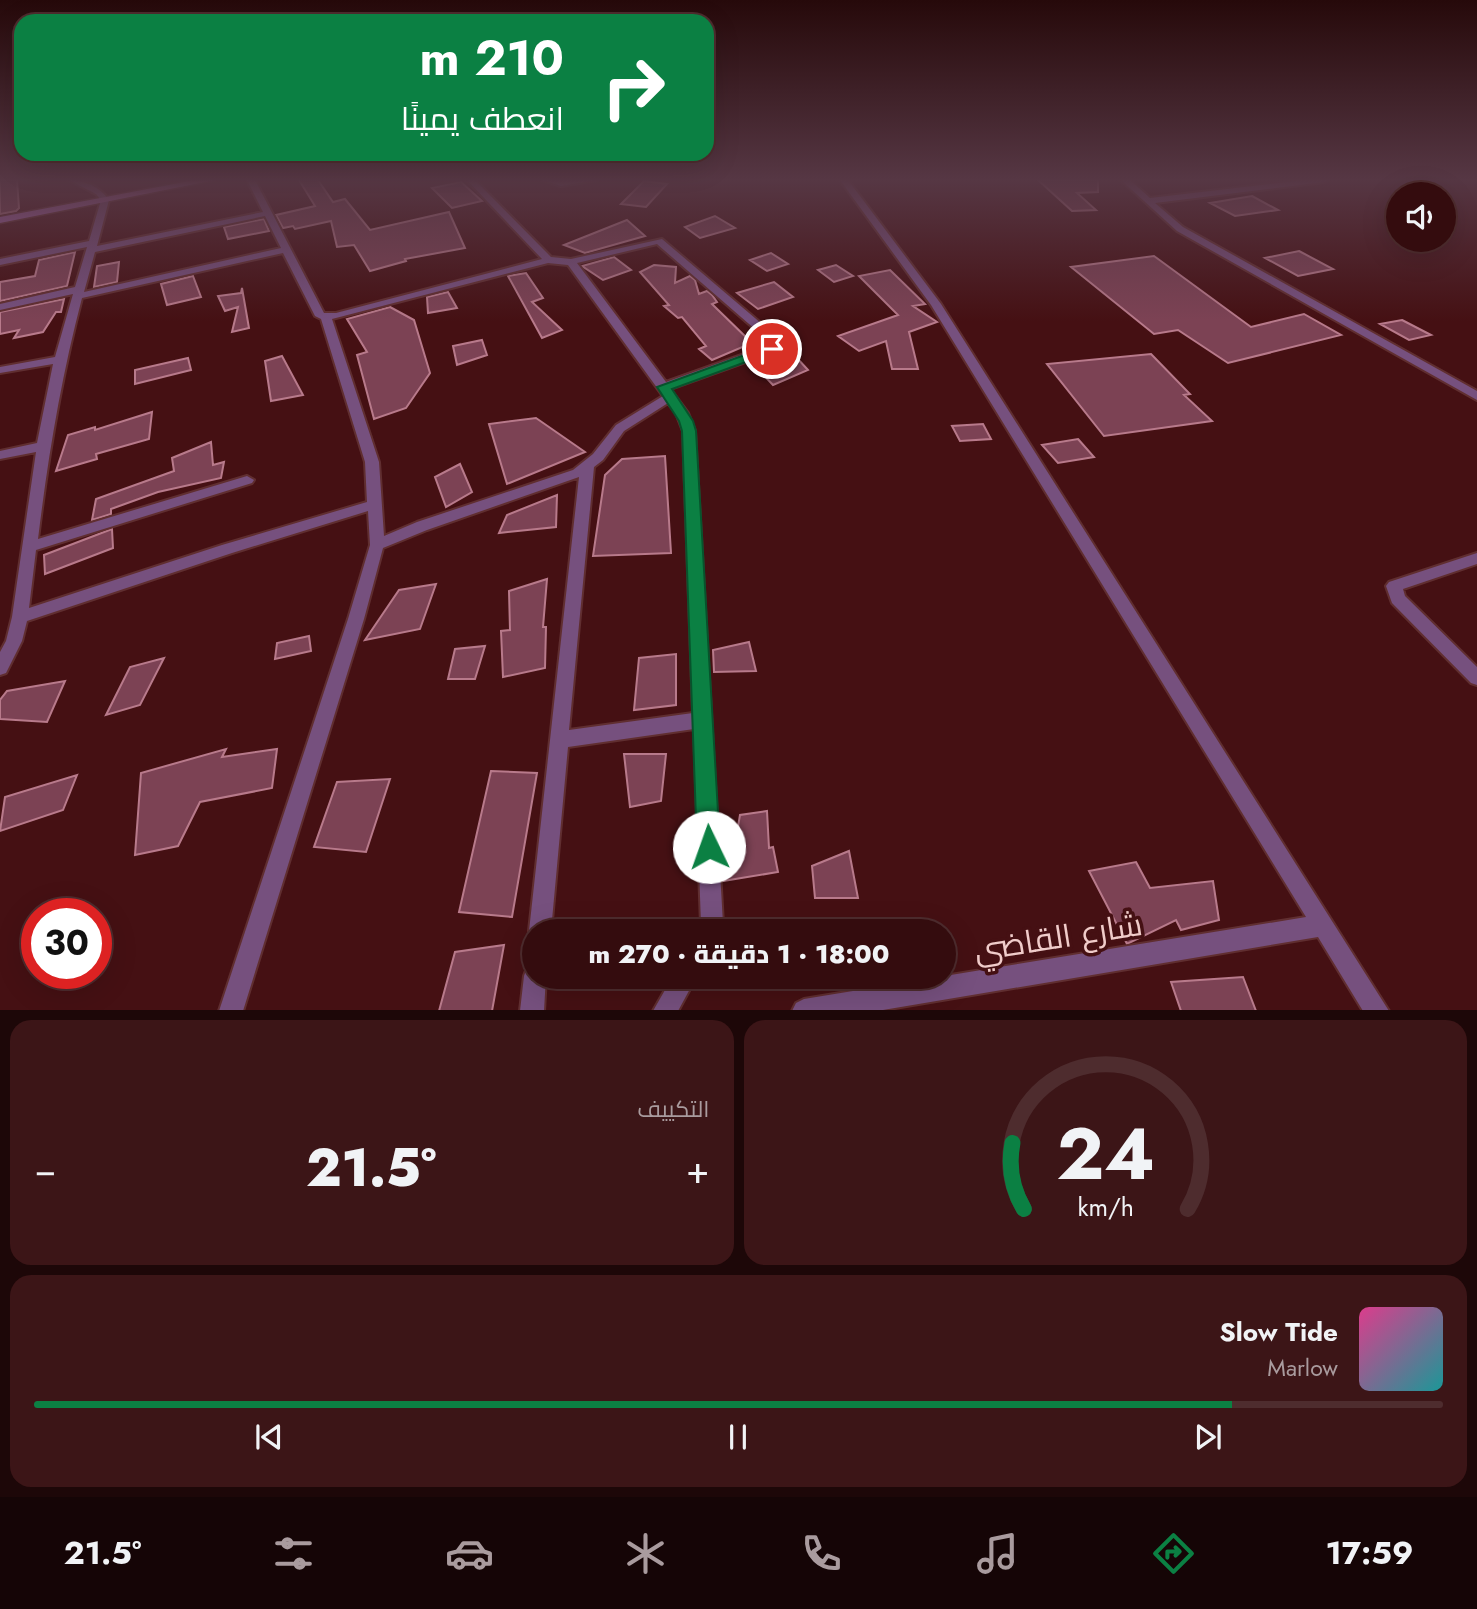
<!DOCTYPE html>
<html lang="ar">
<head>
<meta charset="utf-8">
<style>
  :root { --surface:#340c0e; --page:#3c1517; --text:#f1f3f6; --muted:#a99b9e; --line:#4e2c2e; --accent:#0b8043 }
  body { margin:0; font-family:Jost,Cairo,sans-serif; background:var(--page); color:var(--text); direction:rtl; height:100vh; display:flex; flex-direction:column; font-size:26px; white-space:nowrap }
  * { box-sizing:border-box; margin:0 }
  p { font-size:23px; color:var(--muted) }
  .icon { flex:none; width:38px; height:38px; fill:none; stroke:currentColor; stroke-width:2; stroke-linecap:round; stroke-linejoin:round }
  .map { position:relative; height:1010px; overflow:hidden; direction:ltr }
  .details { display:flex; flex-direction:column; gap:10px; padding:10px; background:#1d0708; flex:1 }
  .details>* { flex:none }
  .hud { position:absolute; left:14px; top:14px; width:700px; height:147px; border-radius:21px; box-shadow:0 7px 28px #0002,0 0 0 2px var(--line); direction:rtl; background:#0b8043; color:#fff; overflow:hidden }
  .tools { position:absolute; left:1386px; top:182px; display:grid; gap:14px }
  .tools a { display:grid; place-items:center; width:70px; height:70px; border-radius:50%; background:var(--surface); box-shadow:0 7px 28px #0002,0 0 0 2px var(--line); font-size:35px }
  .speed { position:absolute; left:21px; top:898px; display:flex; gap:14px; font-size:35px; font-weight:700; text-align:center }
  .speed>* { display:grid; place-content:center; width:91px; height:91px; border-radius:50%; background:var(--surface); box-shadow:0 7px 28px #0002,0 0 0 2px var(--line); line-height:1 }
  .speed .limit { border:10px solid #d22; background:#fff; color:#111 }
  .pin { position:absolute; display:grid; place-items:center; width:60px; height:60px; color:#fff; margin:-30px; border:4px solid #fff; border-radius:50%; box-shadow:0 2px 7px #0007 }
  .me { position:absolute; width:77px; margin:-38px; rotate:357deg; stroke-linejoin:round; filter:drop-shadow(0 0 5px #0008) }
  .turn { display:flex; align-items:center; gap:24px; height:147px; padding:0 35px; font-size:32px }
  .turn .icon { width:91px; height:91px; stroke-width:2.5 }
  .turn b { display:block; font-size:49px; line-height:60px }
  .big { font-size:52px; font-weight:800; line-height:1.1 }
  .details .tile { flex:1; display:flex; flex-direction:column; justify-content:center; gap:10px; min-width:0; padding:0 24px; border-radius:21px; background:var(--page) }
  .details .dial { align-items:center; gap:0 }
  .dial svg { height:182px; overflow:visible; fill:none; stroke:var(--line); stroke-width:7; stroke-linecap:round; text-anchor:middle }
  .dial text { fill:var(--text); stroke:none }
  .song { display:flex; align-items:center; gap:21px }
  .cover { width:84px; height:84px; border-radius:10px; background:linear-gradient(135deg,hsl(330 70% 55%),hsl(180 70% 35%)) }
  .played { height:7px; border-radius:4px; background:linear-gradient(90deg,var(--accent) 85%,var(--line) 85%) }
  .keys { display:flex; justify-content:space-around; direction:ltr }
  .heat { display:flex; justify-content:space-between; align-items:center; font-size:38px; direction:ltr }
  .details .tiles { flex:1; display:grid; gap:10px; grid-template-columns:1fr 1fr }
  .tile:last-child { grid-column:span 2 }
  .trip { position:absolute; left:522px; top:919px; width:434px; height:70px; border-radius:35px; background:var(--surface); box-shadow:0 7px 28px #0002,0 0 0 2px var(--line); font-weight:800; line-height:70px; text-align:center; direction:rtl }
  .dock { display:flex; height:112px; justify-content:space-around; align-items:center; background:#150506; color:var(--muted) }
  .dock .icon { width:49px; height:49px }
  .dock .current { color:var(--accent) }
  .dock b { font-size:32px; color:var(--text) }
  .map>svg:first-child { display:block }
  .building { fill:#7c4254; stroke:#b87a8b; stroke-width:2 }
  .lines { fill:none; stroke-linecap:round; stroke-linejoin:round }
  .minor-casing { stroke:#602e30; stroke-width:4 }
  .secondary-casing { stroke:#602e30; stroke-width:3 }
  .minor { fill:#76507e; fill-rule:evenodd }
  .secondary { fill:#a466b0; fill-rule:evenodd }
  .route { fill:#0b8043; stroke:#07532c; stroke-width:2 }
  .labels { text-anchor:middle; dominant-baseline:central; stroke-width:7; stroke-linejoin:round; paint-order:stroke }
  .near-street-label { font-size:32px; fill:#f0ccca; stroke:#451013 }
</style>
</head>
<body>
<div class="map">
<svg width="1477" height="1011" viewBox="0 0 1477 1011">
  <rect width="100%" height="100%" fill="#451013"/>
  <path class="building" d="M 0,180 L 17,180 L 19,208 L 16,211 L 0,214 Z
    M 299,180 L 318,180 L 333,202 L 345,199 L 370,230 L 449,212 L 465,248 L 405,259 L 406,261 L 370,271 L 354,245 L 337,247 L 331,221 L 295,229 L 293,226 L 283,228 L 276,215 L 315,206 Z
    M 1038,180 L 1098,180 L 1098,192 L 1077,193 L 1096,210 L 1072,211 Z
    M 644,181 L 667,184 L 646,207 L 621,204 Z
    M 461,182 L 482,201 L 452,208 L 432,188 Z
    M 1252,196 L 1278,210 L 1235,216 L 1210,203 Z
    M 715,216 L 735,228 L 700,238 L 685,227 Z
    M 264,219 L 269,231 L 228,239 L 224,227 Z
    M 627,220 L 645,236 L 585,253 L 564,245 Z
    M 1299,251 L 1333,269 L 1298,276 L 1265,258 Z
    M 75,252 L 67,286 L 0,301 L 0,282 L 35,276 L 39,260 Z
    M 771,253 L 788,264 L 767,271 L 750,260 Z
    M 1154,256 L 1251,327 L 1304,314 L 1341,335 L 1228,363 L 1178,330 L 1154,334 L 1071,267 Z
    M 614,257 L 631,270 L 603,280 L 582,266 Z
    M 119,262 L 117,282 L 94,287 L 97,266 Z
    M 654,265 L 676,267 L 675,283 L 690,276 L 695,280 L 699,294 L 707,291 L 712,295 L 717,302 L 712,304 L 752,343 L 712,360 L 699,349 L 706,346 L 682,317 L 678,318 L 664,306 L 669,305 L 640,272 Z
    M 836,265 L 853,276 L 834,282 L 818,270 Z
    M 890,270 L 925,304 L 913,306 L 937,322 L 909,332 L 918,369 L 892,369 L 886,341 L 859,351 L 838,336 L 898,315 L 859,276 Z
    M 526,273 L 543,298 L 532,302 L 562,330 L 542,338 L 508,276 Z
    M 193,276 L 201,297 L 167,305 L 161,284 Z
    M 774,282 L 793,297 L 758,309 L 737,293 Z
    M 242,288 L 249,328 L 232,332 L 238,307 L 225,311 L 218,296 L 241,293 Z
    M 448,292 L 457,308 L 428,313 L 427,297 Z
    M 64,299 L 61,312 L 56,312 L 43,332 L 14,338 L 19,330 L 0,334 L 0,312 Z
    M 390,307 L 414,320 L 430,373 L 406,408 L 374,419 L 357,355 L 367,352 L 347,319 Z
    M 1402,320 L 1431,335 L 1409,340 L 1380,324 Z
    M 482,340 L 487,355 L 457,365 L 453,346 Z
    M 1151,354 L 1190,394 L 1184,395 L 1212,421 L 1104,436 L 1047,364 Z
    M 282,356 L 303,395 L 271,401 L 265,361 Z
    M 796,357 L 808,370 L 773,385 L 759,370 Z
    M 188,358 L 191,370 L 135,384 L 135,370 Z
    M 152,412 L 149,439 L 96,454 L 97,459 L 56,471 L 68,435 L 95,427 L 95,430 Z
    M 536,418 L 585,452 L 507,484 L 489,424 Z
    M 983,424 L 991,439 L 960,441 L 952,426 Z
    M 1078,439 L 1094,457 L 1058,463 L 1042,445 Z
    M 211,442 L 213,465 L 224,462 L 221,478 L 158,492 L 111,509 L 111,514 L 92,520 L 96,499 L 174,471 L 172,458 Z
    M 665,456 L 671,553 L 593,556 L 605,475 L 622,459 Z
    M 460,464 L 472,492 L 446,507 L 435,477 Z
    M 557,495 L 556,527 L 499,533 L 507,515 Z
    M 112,529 L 113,548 L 45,574 L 44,555 Z
    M 547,579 L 543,627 L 546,627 L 545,668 L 503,677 L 501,631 L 510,630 L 509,591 Z
    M 436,584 L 420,629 L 365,640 L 399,590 Z
    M 309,636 L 311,651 L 275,659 L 277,643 Z
    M 749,642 L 756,671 L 714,672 L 713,650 Z
    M 485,646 L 475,679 L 448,679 L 455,649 Z
    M 676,654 L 676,705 L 634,710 L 639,658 Z
    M 164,658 L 140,705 L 106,715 L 130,667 Z
    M 65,681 L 47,722 L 0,719 L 0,700 L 7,691 Z
    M 226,749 L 222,757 L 277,749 L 272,788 L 200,802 L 178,846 L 135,855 L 141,773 Z
    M 624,754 L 666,754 L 661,801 L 630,807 Z
    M 491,771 L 537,773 L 512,917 L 459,912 Z
    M 77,775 L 63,810 L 0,831 L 5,797 Z
    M 390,779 L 366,852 L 314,847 L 337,782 Z
    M 767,811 L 769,848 L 773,847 L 778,872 L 723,881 L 722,857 L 733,855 L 740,815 Z
    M 849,851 L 858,898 L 815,898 L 812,866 Z
    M 1136,862 L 1150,888 L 1213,881 L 1219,920 L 1181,930 L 1176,920 L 1127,944 L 1089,871 Z
    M 504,945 L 492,1011 L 439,1011 L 455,952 Z
    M 1243,977 L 1256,1011 L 1181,1011 L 1171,982 Z"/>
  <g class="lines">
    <defs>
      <path id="minor" d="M 69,180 C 85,180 100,187 109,200 L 97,246 L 263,212 L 247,180 L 255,180 L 324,313 L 336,313 L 542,259 L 467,180 L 475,180 L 551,257 L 571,259 L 662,239 L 783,342 L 783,346 L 776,351 L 670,389 L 688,413 L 695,431 L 723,924 L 720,931 L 698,931 L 701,924 L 694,729 L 568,747 L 551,931 L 534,931 L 534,939 L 529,931 L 579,477 L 427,530 L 383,548 L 364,619 L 243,1011 L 219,1011 L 348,619 L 370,545 L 368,511 L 232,553 L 27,621 L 22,641 L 6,673 L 0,675 L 0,652 L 6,641 L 12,617 L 36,452 L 0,459 L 0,451 L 37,443 L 53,364 L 0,373 L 0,367 L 55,357 L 73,294 L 0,310 L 0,304 L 75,287 L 87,247 L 0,265 L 0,259 L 89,241 L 101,200 L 96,194 ZM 265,216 L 281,248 L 84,292 L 95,252 ZM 657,244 L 772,344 L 666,382 L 577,263 ZM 283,253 L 315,316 L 321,319 L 365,462 L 367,502 L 222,545 L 29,608 L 36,550 L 252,483 L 254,480 L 247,476 L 38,539 C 48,457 61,378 82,298 ZM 548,263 L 568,265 L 663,396 L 616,425 L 593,454 L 573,470 L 417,522 L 384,536 L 379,462 L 332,319 ZM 668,403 L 676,413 L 683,431 L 693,713 L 569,730 L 594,467 L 603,460 L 624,431 Z
        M 542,180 L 597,180 L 561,186 Z
        M 840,180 L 848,180 L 941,304 L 1389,1011 L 1363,1011 L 1318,937 L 877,1011 L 792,1011 L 796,1003 L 804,999 L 1306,917 L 931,305 Z
        M 1121,180 L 1130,180 L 1150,198 L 1305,180 L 1328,180 L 1324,182 L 1155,203 L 1183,227 L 1477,391 L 1477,400 L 1177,231 Z
        M 1477,553 L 1477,564 L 1403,589 L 1405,596 L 1477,667 L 1477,685 L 1471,683 L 1392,603 L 1386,586 L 1389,582 Z
        M 534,965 L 534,976 L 546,976 L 544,1011 L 520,1011 L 524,976 L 527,968 Z
        M 673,976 L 697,976 L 678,1011 L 653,1011 Z"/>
      <path id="secondary" d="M 195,180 L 215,180 L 0,223 L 0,217 Z"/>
    </defs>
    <use href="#minor" class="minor-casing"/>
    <use href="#secondary" class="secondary-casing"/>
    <use href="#minor" class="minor"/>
    <use href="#secondary" class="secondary"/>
  </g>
  <linearGradient id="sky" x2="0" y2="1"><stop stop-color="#26090a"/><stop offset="0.56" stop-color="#563744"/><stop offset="1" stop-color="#563744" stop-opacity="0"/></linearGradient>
  <rect width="1477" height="321" fill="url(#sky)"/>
  <path class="route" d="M 772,345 L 776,346 L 776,351 L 672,389 L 693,421 L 696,431 L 720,847 L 717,855 L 709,859 L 701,855 L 697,847 L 682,431 L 679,421 L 657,387 Z"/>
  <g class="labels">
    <g class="near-street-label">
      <text transform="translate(1058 937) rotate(-9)">شارع القاضي</text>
    </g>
  </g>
</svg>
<div class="tools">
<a><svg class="icon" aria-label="sound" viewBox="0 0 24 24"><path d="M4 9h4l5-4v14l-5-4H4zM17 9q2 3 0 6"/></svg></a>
</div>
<div class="speed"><div class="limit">30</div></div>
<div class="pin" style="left:772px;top:349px;background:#d93025"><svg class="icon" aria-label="arrive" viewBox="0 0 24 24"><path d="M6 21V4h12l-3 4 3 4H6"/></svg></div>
<svg class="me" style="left:709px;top:847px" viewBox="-20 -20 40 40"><circle r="19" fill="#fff"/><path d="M0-13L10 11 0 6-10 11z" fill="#0b8043"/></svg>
<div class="trip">18:00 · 1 دقيقة · 270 m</div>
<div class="hud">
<div class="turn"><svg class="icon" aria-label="right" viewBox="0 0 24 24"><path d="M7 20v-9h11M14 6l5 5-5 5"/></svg><div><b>210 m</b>انعطف يمينًا</div></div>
</div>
</div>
<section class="details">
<div class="tiles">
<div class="tile dial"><svg viewBox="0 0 100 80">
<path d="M14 69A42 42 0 1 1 86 69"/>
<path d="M14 69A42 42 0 0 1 9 40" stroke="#0b8043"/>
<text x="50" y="56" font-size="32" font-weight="700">24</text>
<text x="50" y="72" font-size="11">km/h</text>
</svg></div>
<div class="tile"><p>التكييف</p>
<div class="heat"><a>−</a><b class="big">21.5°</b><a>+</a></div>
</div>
<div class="tile">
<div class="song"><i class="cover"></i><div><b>Slow Tide</b><p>Marlow</p></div></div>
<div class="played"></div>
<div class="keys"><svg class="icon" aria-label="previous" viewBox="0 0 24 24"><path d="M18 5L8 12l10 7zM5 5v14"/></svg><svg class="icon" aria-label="pause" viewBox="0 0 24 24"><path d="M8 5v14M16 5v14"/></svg><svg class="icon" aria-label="next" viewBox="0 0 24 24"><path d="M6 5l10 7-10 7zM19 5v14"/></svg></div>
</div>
</div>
</section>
<nav class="dock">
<b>17:59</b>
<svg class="icon current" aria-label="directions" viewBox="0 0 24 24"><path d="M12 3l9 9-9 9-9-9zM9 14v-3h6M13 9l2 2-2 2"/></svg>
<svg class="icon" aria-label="music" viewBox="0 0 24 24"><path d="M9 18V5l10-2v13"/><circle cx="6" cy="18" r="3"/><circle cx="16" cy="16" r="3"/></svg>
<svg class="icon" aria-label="phone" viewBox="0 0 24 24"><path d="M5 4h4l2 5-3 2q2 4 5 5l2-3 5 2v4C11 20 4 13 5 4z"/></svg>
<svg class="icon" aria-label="climate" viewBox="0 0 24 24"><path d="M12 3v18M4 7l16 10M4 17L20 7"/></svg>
<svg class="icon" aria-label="car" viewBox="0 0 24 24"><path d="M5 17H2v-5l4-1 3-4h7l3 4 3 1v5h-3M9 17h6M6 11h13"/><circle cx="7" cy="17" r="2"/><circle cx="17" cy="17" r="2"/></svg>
<svg class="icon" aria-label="filters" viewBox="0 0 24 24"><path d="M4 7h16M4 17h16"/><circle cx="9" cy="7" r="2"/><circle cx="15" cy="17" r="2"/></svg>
<b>21.5°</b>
</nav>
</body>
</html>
